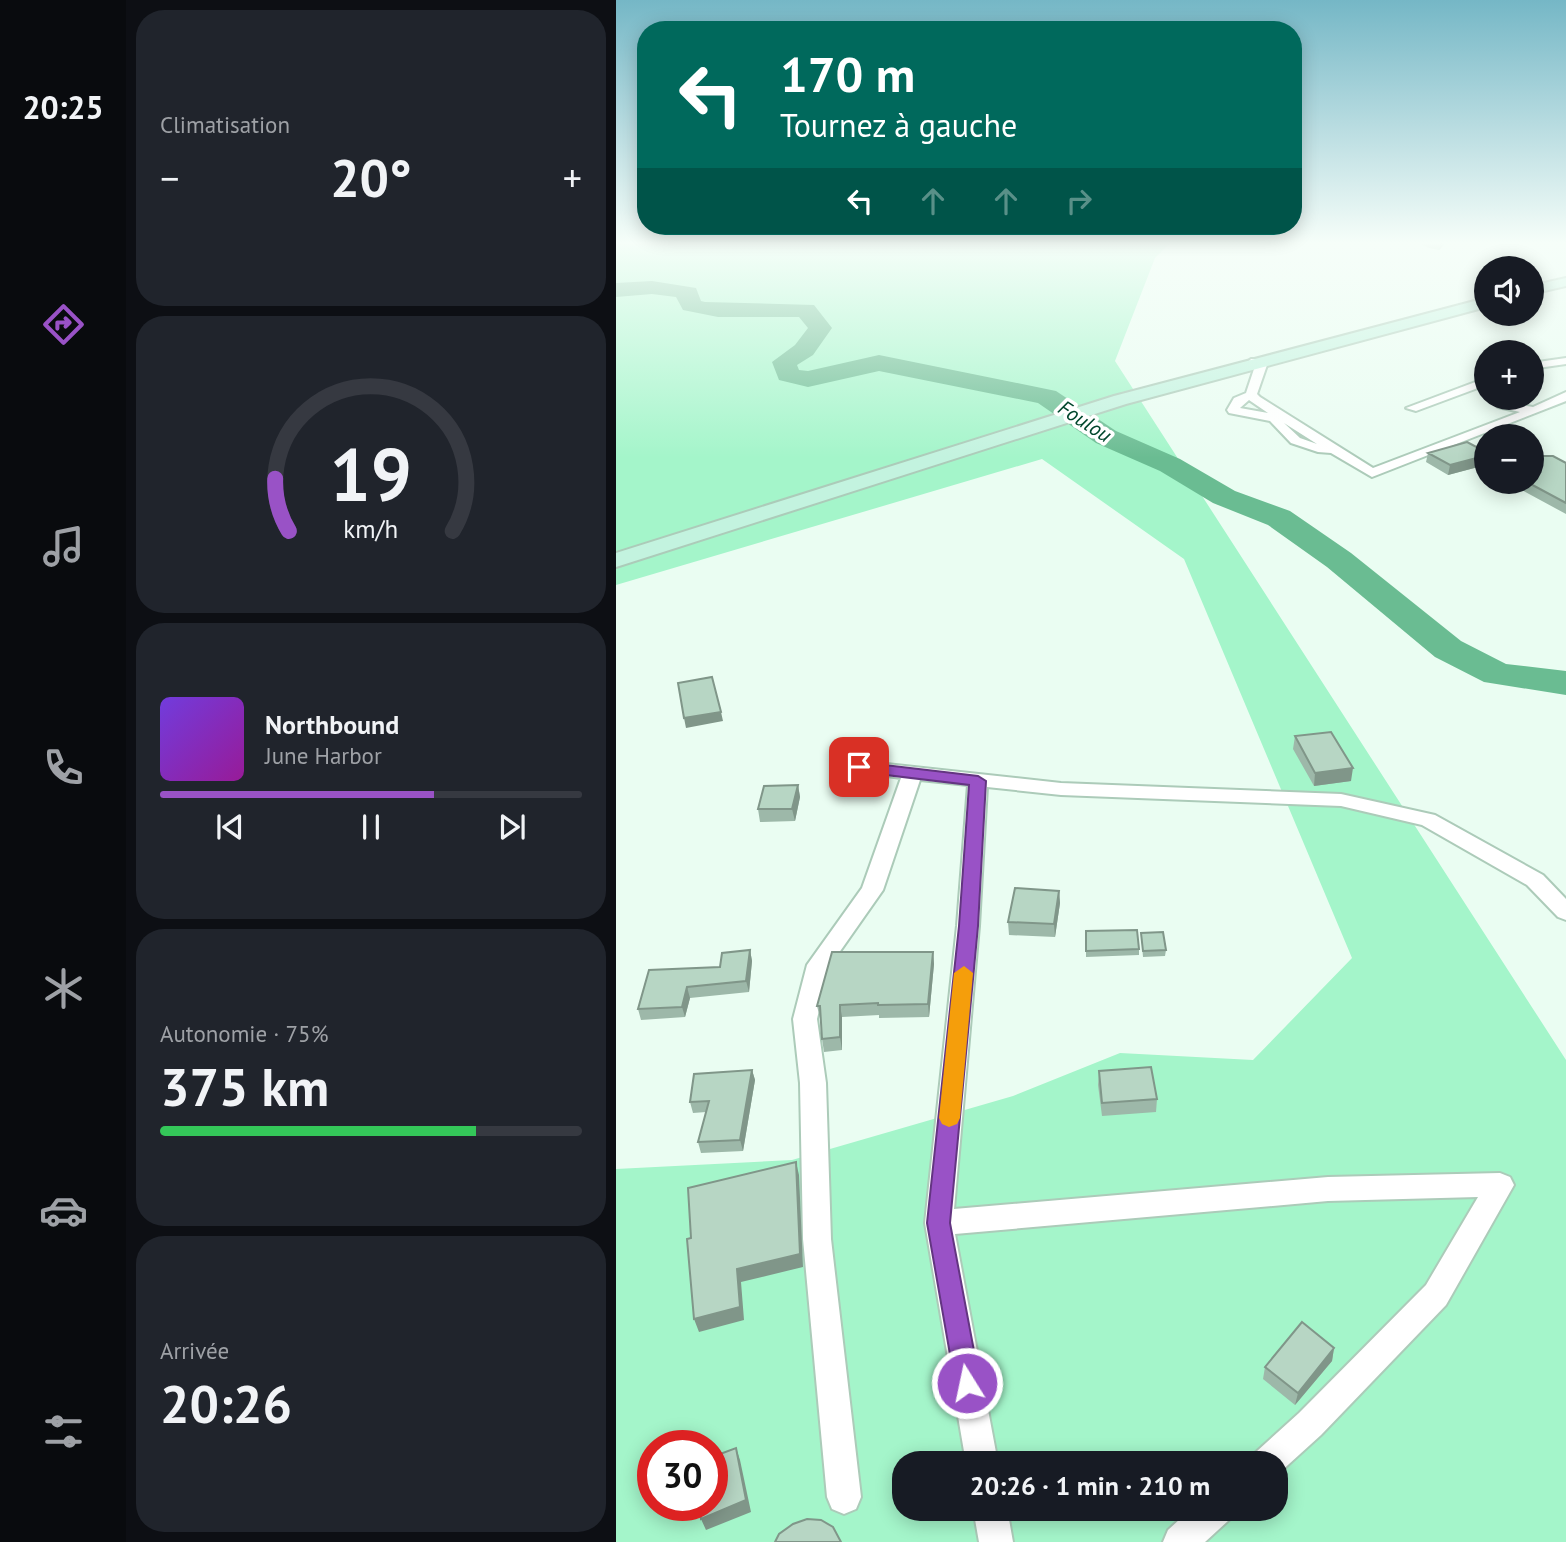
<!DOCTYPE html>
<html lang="fr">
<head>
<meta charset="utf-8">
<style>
  :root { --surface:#171b24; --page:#20242c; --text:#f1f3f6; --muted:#9ea1a6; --line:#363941; --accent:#9952c6 }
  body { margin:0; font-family:"PT Sans",sans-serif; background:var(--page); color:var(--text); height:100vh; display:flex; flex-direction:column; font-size:26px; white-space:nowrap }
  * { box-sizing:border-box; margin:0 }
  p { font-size:23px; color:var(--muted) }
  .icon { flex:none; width:38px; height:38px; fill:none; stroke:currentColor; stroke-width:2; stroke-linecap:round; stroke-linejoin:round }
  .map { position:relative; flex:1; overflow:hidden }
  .side { display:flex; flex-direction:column; gap:10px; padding:10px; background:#0d0f14; width:490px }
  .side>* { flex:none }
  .top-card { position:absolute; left:21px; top:21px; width:665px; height:214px; border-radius:28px; box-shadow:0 4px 18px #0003; background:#00695c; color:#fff; overflow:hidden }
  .tools { position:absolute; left:858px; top:256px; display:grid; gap:14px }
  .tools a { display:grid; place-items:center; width:70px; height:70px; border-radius:50%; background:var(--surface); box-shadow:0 4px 18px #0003; font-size:35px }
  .speed { position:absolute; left:21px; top:1430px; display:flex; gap:14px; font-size:35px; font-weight:700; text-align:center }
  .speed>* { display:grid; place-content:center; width:91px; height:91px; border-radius:50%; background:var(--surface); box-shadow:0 4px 18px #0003; line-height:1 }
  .speed .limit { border:10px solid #d22; background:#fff; color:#111 }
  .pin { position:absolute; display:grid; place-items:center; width:60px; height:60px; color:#fff; margin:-30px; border-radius:14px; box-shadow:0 4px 10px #0006 }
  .me { position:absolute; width:77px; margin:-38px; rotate:350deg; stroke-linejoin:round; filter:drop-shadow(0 0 5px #0008) }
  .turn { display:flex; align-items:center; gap:24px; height:147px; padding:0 28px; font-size:32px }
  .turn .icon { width:91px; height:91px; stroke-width:2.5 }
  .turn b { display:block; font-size:49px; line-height:60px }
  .lanes { display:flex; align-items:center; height:66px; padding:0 28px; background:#0003; justify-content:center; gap:35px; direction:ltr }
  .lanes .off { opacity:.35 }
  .big { font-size:52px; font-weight:700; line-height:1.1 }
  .side .tile { flex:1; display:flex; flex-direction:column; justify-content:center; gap:10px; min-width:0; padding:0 24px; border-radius:28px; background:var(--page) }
  .side .dial { align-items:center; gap:0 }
  .dial svg { height:182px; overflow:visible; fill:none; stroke:var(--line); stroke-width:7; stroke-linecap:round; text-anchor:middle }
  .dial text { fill:var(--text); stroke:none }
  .song { display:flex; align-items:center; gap:21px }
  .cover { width:84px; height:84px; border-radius:10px; background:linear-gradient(135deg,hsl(260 70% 55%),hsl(300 70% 35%)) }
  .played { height:7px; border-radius:4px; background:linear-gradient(90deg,var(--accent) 65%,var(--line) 65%) }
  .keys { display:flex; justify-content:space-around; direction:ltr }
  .heat { display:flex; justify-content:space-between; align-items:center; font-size:38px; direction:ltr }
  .charge { height:10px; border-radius:5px; background:linear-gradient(90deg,#34c759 75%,var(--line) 0) }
  .trip { position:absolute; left:276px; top:1451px; width:396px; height:70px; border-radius:28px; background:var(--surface); box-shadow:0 4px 18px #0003; font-weight:700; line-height:70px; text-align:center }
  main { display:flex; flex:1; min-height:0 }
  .tabs { display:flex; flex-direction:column; width:126px; justify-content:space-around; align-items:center; background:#090b0e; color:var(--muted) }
  .tabs .icon { width:49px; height:49px }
  .tabs .current { color:var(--accent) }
  .tabs b { font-size:32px; color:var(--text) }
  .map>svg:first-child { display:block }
  .green { fill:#a4f5ca; fill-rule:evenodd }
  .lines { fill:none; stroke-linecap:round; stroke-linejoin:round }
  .river { fill:#6abc92; fill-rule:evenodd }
  .street-casing { stroke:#accbb9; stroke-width:4 }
  .secondary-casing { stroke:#accbb9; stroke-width:4 }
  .street { fill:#fff; fill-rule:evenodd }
  .secondary { fill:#c3f3df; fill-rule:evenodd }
  .wall { fill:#9db8a9 }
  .shaded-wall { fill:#809689 }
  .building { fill:#b7d6c4; stroke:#809689; stroke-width:2 }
  .route { fill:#9952c6; stroke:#633581; stroke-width:2 }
  .slow { fill:#f59e0b }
  .labels { text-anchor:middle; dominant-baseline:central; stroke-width:7; stroke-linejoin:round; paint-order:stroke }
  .far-water-label { font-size:21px; font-style:italic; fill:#01472d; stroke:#fff }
</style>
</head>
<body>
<main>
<nav class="tabs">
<b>20:25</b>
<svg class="icon current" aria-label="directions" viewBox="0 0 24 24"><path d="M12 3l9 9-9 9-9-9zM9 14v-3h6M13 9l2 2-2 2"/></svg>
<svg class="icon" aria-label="music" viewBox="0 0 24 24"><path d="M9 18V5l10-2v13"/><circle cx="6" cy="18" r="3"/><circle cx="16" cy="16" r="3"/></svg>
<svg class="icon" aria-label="phone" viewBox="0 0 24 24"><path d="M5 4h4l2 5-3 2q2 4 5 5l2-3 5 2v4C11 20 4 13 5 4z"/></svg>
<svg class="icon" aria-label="climate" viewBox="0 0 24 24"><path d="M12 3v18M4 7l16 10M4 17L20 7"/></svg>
<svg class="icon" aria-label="car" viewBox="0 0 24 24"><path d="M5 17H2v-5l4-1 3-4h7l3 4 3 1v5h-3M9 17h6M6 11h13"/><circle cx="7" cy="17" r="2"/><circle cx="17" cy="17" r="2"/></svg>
<svg class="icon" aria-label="filters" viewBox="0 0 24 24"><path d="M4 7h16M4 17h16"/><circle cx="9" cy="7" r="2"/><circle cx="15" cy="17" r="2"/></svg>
</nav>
<section class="side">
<div class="tile"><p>Climatisation</p>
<div class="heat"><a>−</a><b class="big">20°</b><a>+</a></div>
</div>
<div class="tile dial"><svg viewBox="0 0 100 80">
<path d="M14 69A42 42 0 1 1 86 69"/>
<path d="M14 69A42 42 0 0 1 8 46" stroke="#9952c6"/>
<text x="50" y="56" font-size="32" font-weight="700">19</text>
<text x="50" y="72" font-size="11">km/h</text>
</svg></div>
<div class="tile">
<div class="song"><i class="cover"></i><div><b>Northbound</b><p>June Harbor</p></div></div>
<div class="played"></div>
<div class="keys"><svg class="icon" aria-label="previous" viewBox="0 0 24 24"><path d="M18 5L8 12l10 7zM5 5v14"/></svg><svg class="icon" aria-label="pause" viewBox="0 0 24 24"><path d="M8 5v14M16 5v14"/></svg><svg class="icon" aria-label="next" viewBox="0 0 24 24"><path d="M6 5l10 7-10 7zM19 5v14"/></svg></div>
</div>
<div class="tile"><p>Autonomie · 75%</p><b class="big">375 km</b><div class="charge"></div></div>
<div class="tile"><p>Arrivée</p><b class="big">20:26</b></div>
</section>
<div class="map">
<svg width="950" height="1542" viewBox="0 0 950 1542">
  <rect width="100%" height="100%" fill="#eafdf2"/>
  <path class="green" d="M 0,242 L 555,242 L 539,258 L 499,361 L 950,1060 L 950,1542 L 0,1542 L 0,1169 L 176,1160 L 397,1096 L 504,1053 L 637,1060 L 736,958 L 568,559 L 426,459 L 0,585 ZM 37,1446 L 96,1446 L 96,1505 L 37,1505 ZM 289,1463 L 660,1463 L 660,1508 L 289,1508 Z"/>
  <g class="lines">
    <path class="river" d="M 36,281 L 80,288 L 85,301 L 89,302 L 198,305 L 216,328 L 197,355 L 181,365 L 183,370 L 192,371 L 263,355 L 440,391 L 500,431 L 564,459 L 619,491 L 674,511 L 735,553 L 845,641 L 890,664 L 950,671 L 950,695 L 868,682 L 819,657 L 711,567 L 652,525 L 597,503 L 544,471 L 480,443 L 422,403 L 263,371 L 192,387 L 163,380 L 156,362 L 179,345 L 192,328 L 183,317 L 102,317 L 67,310 L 60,297 L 36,294 L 0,297 L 0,283 Z"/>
    <defs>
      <path id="street" d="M 950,358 L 950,364 L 915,369 L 915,363 Z
        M 635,359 L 643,359 L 651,365 L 641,394 L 644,397 L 757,468 L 904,412 L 882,407 L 882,401 L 917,407 L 950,392 L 950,401 L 756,477 L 715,453 L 702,452 L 675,443 L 654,421 L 613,413 L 611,410 L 618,398 L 630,393 L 639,366 L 633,361 ZM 633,400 L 652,413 L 624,408 ZM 668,423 L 701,444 L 684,438 Z
        M 870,378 L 870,385 L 800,411 L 790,408 Z
        M 243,761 L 445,783 L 725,794 L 819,815 L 927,875 L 950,899 L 950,920 L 942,917 L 911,885 L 806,825 L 725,806 L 445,795 L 371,787 L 363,926 L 338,1209 L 712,1177 L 884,1173 L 894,1177 L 898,1185 L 830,1305 L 705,1435 L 662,1474 L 660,1476 L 660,1463 L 635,1463 L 640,1452 L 683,1413 L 810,1285 L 862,1197 L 712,1201 L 339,1234 L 382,1463 L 350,1463 L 309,1223 L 341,926 L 352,785 L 304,780 L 267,890 L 213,967 L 201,1019 L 210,1083 L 215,1239 L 245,1497 L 240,1509 L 228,1514 L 216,1509 L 211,1497 L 187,1239 L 184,1083 L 177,1019 L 191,965 L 246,888 L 285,778 L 236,771 L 233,767 L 236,763 Z
        M 357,1508 L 391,1508 L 397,1542 L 363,1542 Z
        M 576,1508 L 617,1508 L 613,1520 L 589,1542 L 547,1542 L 552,1530 Z"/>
      <path id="secondary" d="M 950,278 L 950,286 L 915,294 L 915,286 Z
        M 870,298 L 870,307 L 510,404 L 0,567 L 0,553 L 498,396 Z"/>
    </defs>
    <use href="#street" class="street-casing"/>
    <use href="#secondary" class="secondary-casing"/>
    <use href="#street" class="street"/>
    <use href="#secondary" class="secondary"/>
  </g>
  <path class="wall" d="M 801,242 L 830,242 L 823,250 L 813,248 Z
    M 916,450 L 924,456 L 950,463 L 950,514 L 889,481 L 915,481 Z
    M 870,452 L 870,471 L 862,467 L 832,475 L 810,462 L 812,453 Z
    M 679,736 L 735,781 L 698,786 L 677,749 Z
    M 182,785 L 184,797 L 179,821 L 144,822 L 142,809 Z
    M 443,891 L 444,903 L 439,937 L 393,935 L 392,922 Z
    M 470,931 L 523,949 L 523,955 L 470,957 Z
    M 525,933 L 550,950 L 549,956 L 527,957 Z
    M 134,950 L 136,961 L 133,992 L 74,998 L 69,1017 L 25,1020 L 22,1009 L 104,967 Z
    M 317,952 L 318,964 L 313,1017 L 263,1018 L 263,1015 L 226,1017 L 226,1050 L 208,1052 L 206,1039 L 205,1018 L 204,1018 L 201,1006 Z
    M 136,1070 L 139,1080 L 127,1151 L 85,1153 L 82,1142 L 90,1112 L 77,1113 L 74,1102 Z
    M 483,1071 L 541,1099 L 540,1112 L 486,1116 L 482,1085 Z
    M 718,1348 L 716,1361 L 679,1405 L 647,1379 L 649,1367 Z"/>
  <path class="shaded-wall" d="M 826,242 L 830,242 L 823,250 L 824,244 Z
    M 864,457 L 862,467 L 832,475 L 834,465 Z
    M 105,712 L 107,721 L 70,728 L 68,718 Z
    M 737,768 L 735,781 L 698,786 L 699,773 Z
    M 182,785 L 184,797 L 179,821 L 176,809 Z
    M 443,891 L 444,903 L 439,937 L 438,924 Z
    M 134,950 L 136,961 L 133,992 L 130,981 Z
    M 317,952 L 318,964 L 313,1017 L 312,1004 Z
    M 71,987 L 74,998 L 69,1017 L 66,1007 Z
    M 224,1005 L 226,1017 L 226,1050 L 224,1037 Z
    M 136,1070 L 139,1080 L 127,1151 L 124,1140 Z
    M 180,1162 L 183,1175 L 187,1267 L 125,1282 L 128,1320 L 83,1332 L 78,1319 L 121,1269 Z
    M 718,1348 L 716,1361 L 679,1405 L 682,1393 Z
    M 120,1448 L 124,1460 L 135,1512 L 90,1530 L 85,1519 Z"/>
  <path class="building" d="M 851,442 L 870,452 L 870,460 L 864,457 L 834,465 L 812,453 Z
    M 915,448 L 916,450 L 924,456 L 937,456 L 950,463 L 950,503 L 909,481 L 915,481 Z
    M 96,677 L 105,712 L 68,718 L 62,683 Z
    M 715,732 L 737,768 L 699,773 L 679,736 Z
    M 182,785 L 176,809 L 142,809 L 148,786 Z
    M 399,888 L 443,891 L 438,924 L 392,922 Z
    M 521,930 L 523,949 L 470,951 L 470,931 Z
    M 547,932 L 550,950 L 527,951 L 525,933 Z
    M 134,950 L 130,981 L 71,987 L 66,1007 L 22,1009 L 33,970 L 104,967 L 106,953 Z
    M 216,952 L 317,952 L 312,1004 L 262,1005 L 262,1003 L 224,1005 L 224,1037 L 206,1039 L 204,1006 L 201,1006 Z
    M 535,1067 L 541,1099 L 486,1103 L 483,1071 Z
    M 136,1070 L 124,1140 L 82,1142 L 93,1101 L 74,1102 L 78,1074 Z
    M 180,1162 L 184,1254 L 121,1269 L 124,1307 L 78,1319 L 71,1239 L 75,1238 L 72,1188 Z
    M 686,1322 L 718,1348 L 682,1393 L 649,1367 Z
    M 120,1448 L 130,1500 L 85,1519 L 83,1505 L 96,1505 L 96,1457 Z
    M 191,1519 L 205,1520 L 217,1527 L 225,1542 L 159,1542 L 163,1534 L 177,1524 Z"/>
  <linearGradient id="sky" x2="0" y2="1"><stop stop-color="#75b7c6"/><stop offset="0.53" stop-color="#f6fef9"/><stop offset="1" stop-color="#f6fef9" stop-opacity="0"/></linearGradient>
  <rect width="950" height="458" fill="url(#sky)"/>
  <path class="route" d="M 243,762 L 362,776 L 370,781 L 362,926 L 334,1223 L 364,1383 L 360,1392 L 351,1395 L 342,1392 L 339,1383 L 311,1223 L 343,926 L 353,785 L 237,771 L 237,764 Z"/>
  <path class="slow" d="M 348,966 L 357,973 L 344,1118 L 341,1124 L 333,1127 L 326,1124 L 323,1118 L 338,973 Z"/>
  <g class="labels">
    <g class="far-water-label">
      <text transform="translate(469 421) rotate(33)">Foulou</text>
    </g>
  </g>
</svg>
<div class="tools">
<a><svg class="icon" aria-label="sound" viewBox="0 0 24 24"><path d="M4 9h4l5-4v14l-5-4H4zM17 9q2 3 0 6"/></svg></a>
<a>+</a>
<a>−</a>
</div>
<div class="speed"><div class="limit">30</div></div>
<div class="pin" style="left:243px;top:767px;background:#d93025"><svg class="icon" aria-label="arrive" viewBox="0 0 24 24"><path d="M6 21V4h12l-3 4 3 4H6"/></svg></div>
<svg class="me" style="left:351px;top:1383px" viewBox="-20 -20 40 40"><circle r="17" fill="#9952c6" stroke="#fff" stroke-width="3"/><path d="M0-11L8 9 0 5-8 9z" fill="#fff"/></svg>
<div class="trip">20:26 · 1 min · 210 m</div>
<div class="top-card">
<div class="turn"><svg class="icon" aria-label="left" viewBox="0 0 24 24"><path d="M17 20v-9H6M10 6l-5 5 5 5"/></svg><div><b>170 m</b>Tournez à gauche</div></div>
<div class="lanes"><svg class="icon" aria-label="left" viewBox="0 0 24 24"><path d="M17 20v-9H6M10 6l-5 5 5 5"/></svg><svg class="icon off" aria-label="ahead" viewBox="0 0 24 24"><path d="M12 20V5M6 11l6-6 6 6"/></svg><svg class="icon off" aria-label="ahead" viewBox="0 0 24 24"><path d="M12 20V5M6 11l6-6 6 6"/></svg><svg class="icon off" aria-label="right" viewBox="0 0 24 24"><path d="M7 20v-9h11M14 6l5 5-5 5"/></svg></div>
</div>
</div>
</main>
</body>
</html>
